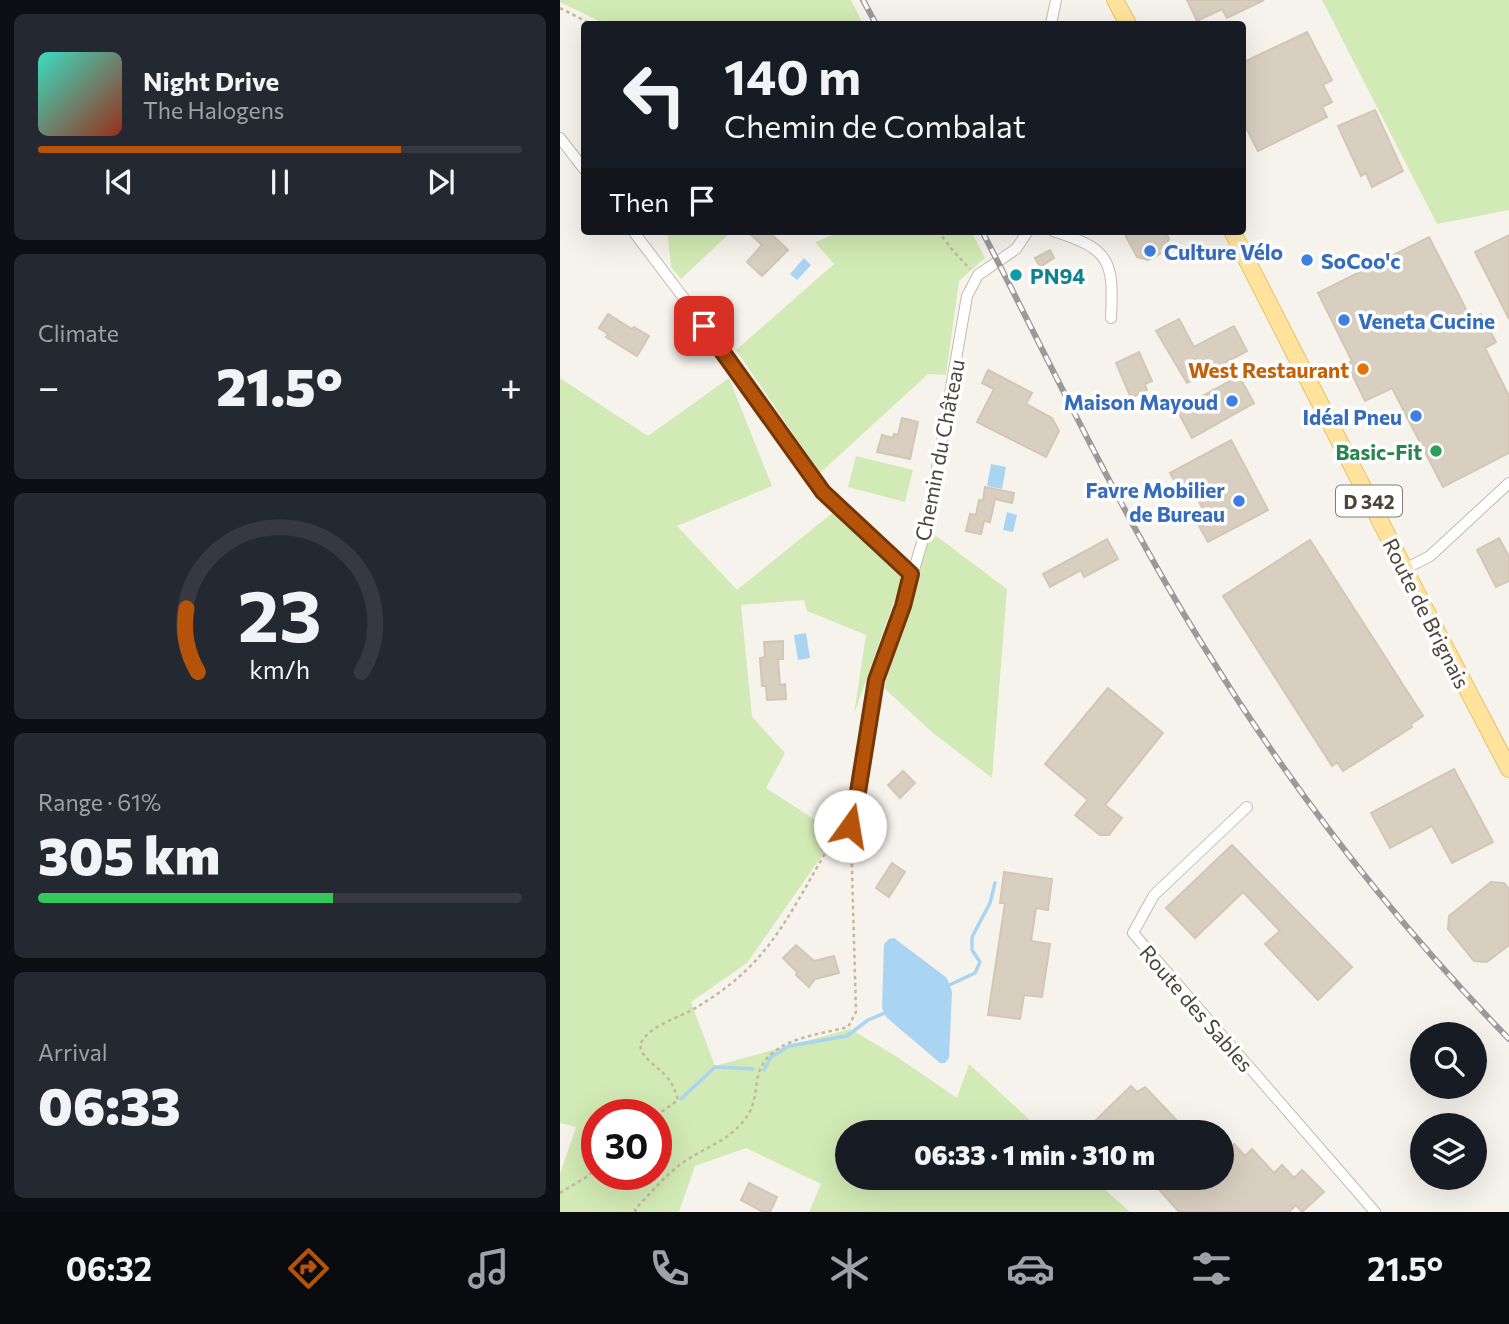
<!DOCTYPE html>
<html lang="en">
<head>
<meta charset="utf-8">
<style>
  :root { --surface:#171b24; --page:#242831; --text:#f1f3f6; --muted:#9ea1a6; --line:#363941; --accent:#b45309 }
  body { margin:0; font-family:Commissioner,sans-serif; background:var(--page); color:var(--text); height:100vh; display:flex; flex-direction:column; font-size:26px; white-space:nowrap }
  * { box-sizing:border-box; margin:0 }
  p { font-size:23px; color:var(--muted) }
  .icon { flex:none; width:38px; height:38px; fill:none; stroke:currentColor; stroke-width:2; stroke-linecap:round; stroke-linejoin:round }
  .map { position:relative; flex:1; overflow:hidden }
  .panel { display:flex; flex-direction:column; gap:14px; padding:14px; background:#0d0f14; width:560px }
  .panel>* { flex:none }
  .top-card { position:absolute; left:21px; top:21px; width:665px; height:214px; border-radius:7px; box-shadow:0 7px 28px #0002; background:#171b24; color:var(--text); overflow:hidden }
  .fabs { position:absolute; left:850px; top:1022px; display:grid; gap:14px }
  .fabs a { display:grid; place-items:center; width:77px; height:77px; border-radius:50%; background:var(--surface); box-shadow:0 7px 28px #0002; font-size:35px }
  .speed { position:absolute; left:21px; top:1099px; display:flex; gap:14px; font-size:35px; font-weight:700; text-align:center }
  .speed>* { display:grid; place-content:center; width:91px; height:91px; border-radius:50%; background:var(--surface); box-shadow:0 7px 28px #0002; line-height:1 }
  .speed .limit { border:10px solid #d22; background:#fff; color:#111 }
  .pin { position:absolute; display:grid; place-items:center; width:60px; height:60px; color:#fff; margin:-30px; border-radius:14px; box-shadow:0 4px 10px #0006 }
  .me { position:absolute; width:77px; margin:-38px; rotate:13deg; stroke-linejoin:round; filter:drop-shadow(0 0 5px #0008) }
  .turn { display:flex; align-items:center; gap:24px; height:147px; padding:0 28px; font-size:32px }
  .turn .icon { width:91px; height:91px; stroke-width:2.5 }
  .turn b { display:block; font-size:49px; line-height:60px }
  .then { display:flex; align-items:center; height:66px; padding:0 28px; background:#0003; gap:14px; font-size:26px }
  .big { font-size:52px; font-weight:800; line-height:1.1 }
  .panel .tile { flex:1; display:flex; flex-direction:column; justify-content:center; gap:10px; min-width:0; padding:0 24px; border-radius:10px; background:var(--page) }
  .panel .dial { align-items:center; gap:0 }
  .dial svg { height:182px; overflow:visible; fill:none; stroke:var(--line); stroke-width:7; stroke-linecap:round; text-anchor:middle }
  .dial text { fill:var(--text); stroke:none }
  .song { display:flex; align-items:center; gap:21px }
  .cover { width:84px; height:84px; border-radius:10px; background:linear-gradient(135deg,hsl(170 70% 55%),hsl(10 70% 35%)) }
  .played { height:7px; border-radius:4px; background:linear-gradient(90deg,var(--accent) 75%,var(--line) 75%) }
  .keys { display:flex; justify-content:space-around; direction:ltr }
  .heat { display:flex; justify-content:space-between; align-items:center; font-size:38px; direction:ltr }
  .charge { height:10px; border-radius:5px; background:linear-gradient(90deg,#34c759 61%,var(--line) 0) }
  .trip { position:absolute; left:275px; top:1120px; width:399px; height:70px; border-radius:35px; background:var(--surface); box-shadow:0 7px 28px #0002; font-weight:800; line-height:70px; text-align:center }
  .tab-bar { display:flex; height:112px; justify-content:space-around; align-items:center; background:#090b0e; color:var(--muted) }
  .tab-bar .icon { width:49px; height:49px }
  .tab-bar .on { color:var(--accent) }
  .tab-bar b { font-size:32px; color:var(--text) }
  main { display:flex; flex:1; min-height:0 }
  .map>svg:first-child { display:block }
  .green { fill:#d2eab5; fill-rule:evenodd }
  .water { fill:#a9d4f2 }
  .lines { fill:none; stroke-linecap:round; stroke-linejoin:round }
  .stream { stroke:#a9d4f2; stroke-width:3.5 }
  .building { fill:#d8cfc1; stroke:#d3c7b4; stroke-width:2 }
  .minor-casing { stroke:#c2bbae; stroke-width:12 }
  .primary-casing { stroke:#e6c16a; stroke-width:18 }
  .path { stroke:#c4b79f; stroke-width:2.5; stroke-dasharray:3.5 3.5; stroke-linecap:butt }
  .minor { stroke:#fff; stroke-width:10 }
  .primary { stroke:#ffe39c; stroke-width:16 }
  .rail-casing { stroke:#9a9a9a; stroke-width:6 }
  .rail { stroke:#fff; stroke-width:3.5; stroke-dasharray:10; stroke-linecap:butt }
  .route-casing { stroke:#753606; stroke-width:18 }
  .route { stroke:#b45309; stroke-width:12 }
  .shop-dot { fill:#3f7fe0; stroke:#fff; stroke-width:2.5 }
  .culture-dot { fill:#0f9aa8; stroke:#fff; stroke-width:2.5 }
  .food-dot { fill:#e8710a; stroke:#fff; stroke-width:2.5 }
  .leisure-dot { fill:#2e9e5b; stroke:#fff; stroke-width:2.5 }
  .labels { text-anchor:middle; dominant-baseline:central; stroke-width:7; stroke-linejoin:round; paint-order:stroke }
  .shield { fill:#fff; stroke:#817c74; stroke-width:2 }
  .shield-label { font-size:19px; font-weight:bold; fill:#4b4439 }
  .shop-label { font-size:21px; font-weight:bold; fill:#366cbe; stroke:#fff; text-anchor:start }
  .culture-label { font-size:21px; font-weight:bold; fill:#0d838f; stroke:#fff; text-anchor:start }
  .food-label { font-size:21px; font-weight:bold; fill:#c56008; stroke:#fff; text-anchor:end }
  .street-label { font-size:21px; fill:#4b4439; stroke:#fff }
  .leisure-label { font-size:21px; font-weight:bold; fill:#27864d; stroke:#fff; text-anchor:end }
</style>
</head>
<body>
<main>
<section class="panel">
<div class="tile">
<div class="song"><i class="cover"></i><div><b>Night Drive</b><p>The Halogens</p></div></div>
<div class="played"></div>
<div class="keys"><svg class="icon" aria-label="previous" viewBox="0 0 24 24"><path d="M18 5L8 12l10 7zM5 5v14"/></svg><svg class="icon" aria-label="pause" viewBox="0 0 24 24"><path d="M8 5v14M16 5v14"/></svg><svg class="icon" aria-label="next" viewBox="0 0 24 24"><path d="M6 5l10 7-10 7zM19 5v14"/></svg></div>
</div>
<div class="tile"><p>Climate</p>
<div class="heat"><a>−</a><b class="big">21.5°</b><a>+</a></div>
</div>
<div class="tile dial"><svg viewBox="0 0 100 80">
<path d="M14 69A42 42 0 1 1 86 69"/>
<path d="M14 69A42 42 0 0 1 9 41" stroke="#b45309"/>
<text x="50" y="56" font-size="32" font-weight="700">23</text>
<text x="50" y="72" font-size="11">km/h</text>
</svg></div>
<div class="tile"><p>Range · 61%</p><b class="big">305 km</b><div class="charge"></div></div>
<div class="tile"><p>Arrival</p><b class="big">06:33</b></div>
</section>
<div class="map">
<svg width="949" height="1212" viewBox="0 0 949 1212">
  <rect width="100%" height="100%" fill="#f6f3ec"/>
  <path class="green" d="M 0,0 L 291,0 L 303,24 L 45,24 L 0,2 Z
    M 762,0 L 949,0 L 949,210 L 877,224 Z
    M 107,231 L 172,231 L 121,279 L 111,267 Z
    M 283,231 L 411,231 L 425,258 L 399,281 L 386,375 L 368,374 L 260,473 L 176,350 L 274,264 L 255,242 Z
    M 0,378 L 88,436 L 169,378 L 212,486 L 117,526 L 177,590 L 276,510 L 344,573 L 294,714 L 306,635 L 247,611 L 244,600 L 181,605 L 192,717 L 225,753 L 206,788 L 277,834 L 187,963 L 131,1002 L 155,1066 L 290,1029 L 334,1055 L 397,1098 L 409,1064 L 483,1132 L 287,1132 L 287,1178 L 532,1178 L 570,1212 L 249,1212 L 261,1184 L 186,1148 L 135,1166 L 119,1212 L 0,1212 L 0,1174 L 16,1127 L 0,1123 ZM 37,1115 L 96,1115 L 96,1174 L 37,1174 Z
    M 296,456 L 353,470 L 345,502 L 288,487 Z
    M 371,532 L 447,589 L 432,778 L 373,733 L 324,688 Z"/>
  <path class="water" d="M 244,258 L 251,265 L 237,280 L 230,274 Z
    M 431,464 L 446,467 L 442,489 L 427,486 Z
    M 447,512 L 457,515 L 453,532 L 443,530 Z
    M 246,633 L 250,658 L 238,660 L 234,635 Z
    M 334,938 L 387,978 L 392,992 L 389,1058 L 385,1063 L 380,1063 L 326,1017 L 322,1008 L 324,944 L 329,939 Z"/>
  <g class="lines">
    <path class="stream" d="M 385,987 L 415,973 L 420,962 L 412,950 L 412,937 L 430,903 L 435,883
      M 204,1070 L 211,1057 L 229,1046 L 287,1036 L 308,1020 L 327,1012
      M 121,1099 L 155,1067 L 193,1069"/>
  </g>
  <path class="building" d="M 627,0 L 704,0 L 667,18 L 662,9 L 637,21 Z
    M 747,32 L 772,80 L 763,85 L 772,102 L 762,107 L 767,117 L 698,151 L 682,120 L 682,63 Z
    M 815,110 L 843,171 L 812,187 L 806,173 L 801,176 L 778,126 Z
    M 187,231 L 208,231 L 228,250 L 202,276 L 187,262 L 202,245 Z
    M 563,231 L 605,231 L 609,239 L 604,252 L 588,260 L 577,257 Z
    M 949,235 L 949,319 L 915,252 Z
    M 869,237 L 911,319 L 921,314 L 936,342 L 925,348 L 949,396 L 949,453 L 883,487 L 832,388 L 805,401 L 787,364 L 792,361 L 758,293 Z
    M 490,250 L 494,258 L 480,267 L 475,258 Z
    M 48,314 L 72,329 L 74,327 L 89,336 L 77,356 L 46,337 L 48,334 L 39,328 Z
    M 619,319 L 634,347 L 674,326 L 687,351 L 627,383 L 596,331 Z
    M 579,352 L 592,381 L 585,384 L 587,390 L 571,398 L 556,363 Z
    M 428,370 L 472,393 L 466,404 L 492,418 L 499,431 L 486,457 L 417,422 L 434,389 L 422,383 Z
    M 679,376 L 694,403 L 632,438 L 617,410 Z
    M 342,418 L 358,422 L 350,459 L 317,452 L 322,435 L 333,438 L 334,434 L 338,435 Z
    M 671,440 L 708,510 L 648,542 L 634,517 L 644,511 L 634,493 L 624,498 L 610,473 Z
    M 425,487 L 454,493 L 452,503 L 435,499 L 430,522 L 424,521 L 421,534 L 406,531 L 410,514 L 416,515 L 419,500 L 423,501 Z
    M 939,538 L 949,557 L 949,581 L 936,587 L 917,550 Z
    M 547,539 L 558,559 L 524,577 L 521,570 L 490,587 L 483,574 Z
    M 750,540 L 863,716 L 851,724 L 852,727 L 783,771 L 777,762 L 772,766 L 663,596 Z
    M 223,641 L 223,659 L 218,659 L 220,685 L 225,684 L 226,699 L 207,700 L 206,686 L 202,686 L 200,658 L 205,657 L 204,642 Z
    M 548,688 L 603,733 L 545,805 L 562,818 L 549,835 L 540,835 L 515,815 L 528,800 L 485,764 Z
    M 894,769 L 933,842 L 892,863 L 872,826 L 830,848 L 811,813 Z
    M 343,771 L 355,783 L 340,798 L 328,785 Z
    M 269,802 L 285,815 L 277,826 L 260,813 Z
    M 672,845 L 792,967 L 758,1000 L 705,944 L 720,931 L 683,892 L 635,938 L 606,908 Z
    M 332,863 L 345,872 L 329,897 L 316,888 Z
    M 444,872 L 492,879 L 488,910 L 476,908 L 471,941 L 490,944 L 482,997 L 464,995 L 460,1019 L 428,1015 L 445,903 L 440,903 Z
    M 931,882 L 944,883 L 949,889 L 949,945 L 927,962 L 914,961 L 888,929 L 889,916 Z
    M 236,945 L 254,961 L 274,956 L 279,973 L 255,979 L 249,987 L 236,975 L 237,972 L 223,958 Z
    M 571,1086 L 577,1092 L 585,1087 L 628,1132 L 546,1132 L 535,1121 Z
    M 674,1144 L 685,1156 L 692,1149 L 714,1173 L 722,1165 L 734,1178 L 742,1170 L 764,1192 L 742,1212 L 736,1205 L 729,1212 L 619,1212 L 589,1178 L 662,1178 L 662,1156 Z
    M 189,1183 L 217,1197 L 210,1212 L 203,1212 L 181,1200 Z"/>
  <g class="lines">
    <defs>
      <path id="minor" d="M 491,24 L 496,0
        M 0,138 L 24,169
        M 73,231 L 129,305 L 263,493 L 351,574
        M 493,231 C 550,249 554,260 551,318
        M 845,569 L 870,556 L 949,483
        M 687,807 L 594,895 L 573,933 L 815,1212
        M 290,826 L 298,791 L 316,680 L 343,606 L 367,526 L 407,296 L 418,275 L 456,249 L 468,231"/>
      <path id="primary" d="M 555,0 L 568,24
        M 672,231 L 862,603 L 949,769"/>
    </defs>
    <use href="#minor" class="minor-casing"/>
    <use href="#primary" class="primary-casing"/>
    <path class="path" d="M 0,8 L 31,24
      M 378,231 L 394,252 L 410,269
      M 96,1116 L 118,1100 C 115,1090 112,1082 105,1075 C 96,1065 82,1059 80,1045 C 88,1025 120,1018 137,1007 C 152,998 168,987 181,975 C 221,940 244,887 272,842 L 282,833
      M 0,1193 L 28,1176 L 37,1167
      M 76,1212 L 75,1209 C 89,1195 102,1179 117,1167 C 136,1151 163,1144 180,1125 C 193,1112 195,1098 197,1081 C 203,1039 254,1036 288,1027 L 296,1012 L 291,836"/>
    <use href="#minor" class="minor"/>
    <use href="#primary" class="primary"/>
    <defs>
      <path id="rail" d="M 303,0 L 316,24
        M 422,231 C 494,370 561,514 644,647 C 731,788 833,920 949,1039"/>
    </defs>
    <use href="#rail" class="rail-casing"/>
    <use href="#rail" class="rail"/>
  </g>
  <g class="lines">
    <defs>
      <path id="route" d="M 144,326 L 263,492 L 351,574 L 343,606 L 316,680 L 298,792 L 290,826"/>
    </defs>
    <use href="#route" class="route-casing"/>
    <use href="#route" class="route"/>
  </g>
  <g class="shop-dot">
    <circle cx="590" cy="251" r="7"/>
    <circle cx="747" cy="260" r="7"/>
    <circle cx="784" cy="320" r="7"/>
    <circle cx="672" cy="401" r="7"/>
    <circle cx="856" cy="416" r="7"/>
    <circle cx="679" cy="501" r="7"/>
  </g>
  <circle class="culture-dot" cx="456" cy="275" r="7"/>
  <circle class="food-dot" cx="803" cy="369" r="7"/>
  <circle class="leisure-dot" cx="876" cy="451" r="7"/>
  <g class="labels">
    <rect class="shield" x="776" y="485.5" width="66" height="31" rx="5"/>
    <g class="shield-label">
      <text x="809" y="501">D 342</text>
    </g>
    <g class="shop-label">
      <text x="604" y="251">Culture Vélo</text>
      <text x="761" y="260">SoCoo'c</text>
      <text x="798" y="320">Veneta Cucine</text>
      <text x="658" y="401" text-anchor="end">Maison Mayoud</text>
      <text x="842" y="416" text-anchor="end">Idéal Pneu</text>
      <text x="665" y="489" text-anchor="end">Favre Mobilier<tspan x="665" dy="24">de Bureau</tspan></text>
    </g>
    <g class="culture-label">
      <text x="470" y="275">PN94</text>
    </g>
    <g class="food-label">
      <text x="789" y="369">West Restaurant</text>
    </g>
    <g class="street-label">
      <text transform="translate(379 450) rotate(-79)">Chemin du Château</text>
      <text transform="translate(867 613) rotate(63)">Route de Brignais</text>
      <text transform="translate(637 1008) rotate(49)">Route des Sables</text>
    </g>
    <g class="leisure-label">
      <text x="862" y="451">Basic-Fit</text>
    </g>
  </g>
</svg>
<div class="fabs">
<a><svg class="icon" aria-label="search" viewBox="0 0 24 24"><circle cx="10" cy="10" r="6"/><path d="M15 15l6 6"/></svg></a>
<a><svg class="icon" aria-label="layers" viewBox="0 0 24 24"><path d="M12 4l9 5-9 5-9-5zM3 14l9 5 9-5"/></svg></a>
</div>
<div class="speed"><div class="limit">30</div></div>
<div class="pin" style="left:144px;top:326px;background:#d93025"><svg class="icon" aria-label="arrive" viewBox="0 0 24 24"><path d="M6 21V4h12l-3 4 3 4H6"/></svg></div>
<svg class="me" style="left:290px;top:826px" viewBox="-20 -20 40 40"><circle r="19" fill="#fff"/><path d="M0-13L10 11 0 6-10 11z" fill="#b45309"/></svg>
<div class="trip">06:33 · 1 min · 310 m</div>
<div class="top-card">
<div class="turn"><svg class="icon" aria-label="left" viewBox="0 0 24 24"><path d="M17 20v-9H6M10 6l-5 5 5 5"/></svg><div><b>140 m</b>Chemin de Combalat</div></div>
<div class="then">Then<svg class="icon" aria-label="arrive" viewBox="0 0 24 24"><path d="M6 21V4h12l-3 4 3 4H6"/></svg></div>
</div>
</div>
</main>
<nav class="tab-bar">
<b>06:32</b>
<svg class="icon on" aria-label="directions" viewBox="0 0 24 24"><path d="M12 3l9 9-9 9-9-9zM9 14v-3h6M13 9l2 2-2 2"/></svg>
<svg class="icon" aria-label="music" viewBox="0 0 24 24"><path d="M9 18V5l10-2v13"/><circle cx="6" cy="18" r="3"/><circle cx="16" cy="16" r="3"/></svg>
<svg class="icon" aria-label="phone" viewBox="0 0 24 24"><path d="M5 4h4l2 5-3 2q2 4 5 5l2-3 5 2v4C11 20 4 13 5 4z"/></svg>
<svg class="icon" aria-label="climate" viewBox="0 0 24 24"><path d="M12 3v18M4 7l16 10M4 17L20 7"/></svg>
<svg class="icon" aria-label="car" viewBox="0 0 24 24"><path d="M5 17H2v-5l4-1 3-4h7l3 4 3 1v5h-3M9 17h6M6 11h13"/><circle cx="7" cy="17" r="2"/><circle cx="17" cy="17" r="2"/></svg>
<svg class="icon" aria-label="filters" viewBox="0 0 24 24"><path d="M4 7h16M4 17h16"/><circle cx="9" cy="7" r="2"/><circle cx="15" cy="17" r="2"/></svg>
<b>21.5°</b>
</nav>
</body>
</html>
